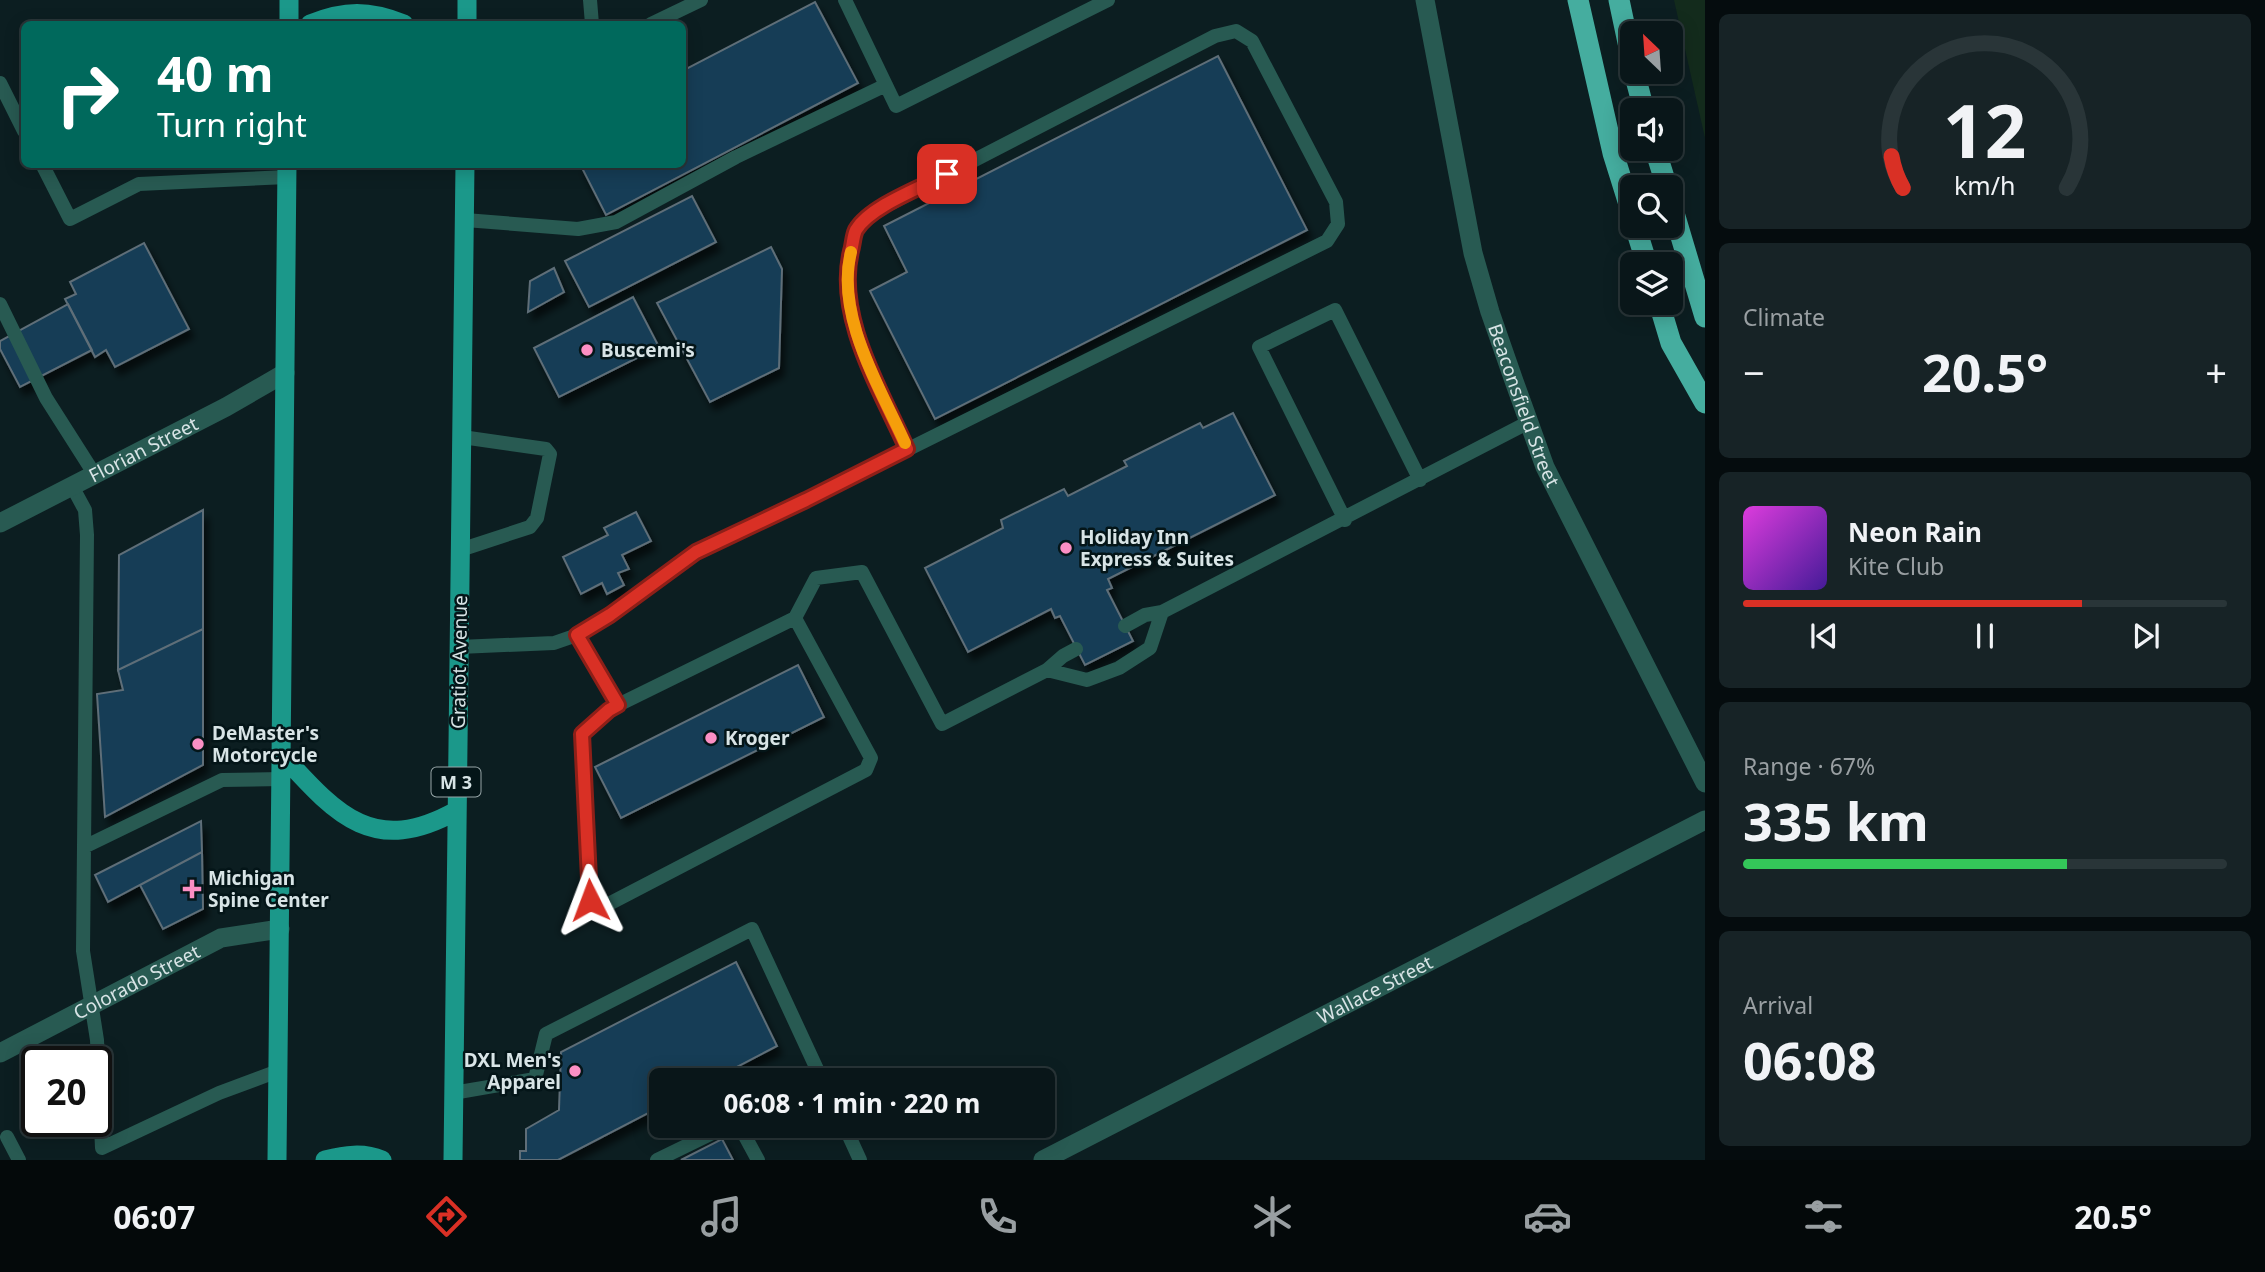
<!DOCTYPE html>
<html lang="en">
<head>
<meta charset="utf-8">
<style>
  :root { --surface:#091619; --page:#172326; --text:#f1f3f6; --muted:#999fa2; --line:#293538; --accent:#d93025 }
  body { margin:0; font-family:"Noto Sans",sans-serif; background:var(--page); color:var(--text); height:100vh; display:flex; flex-direction:column; font-size:26px; white-space:nowrap }
  * { box-sizing:border-box; margin:0 }
  p { font-size:23px; color:var(--muted) }
  .icon { flex:none; width:38px; height:38px; fill:none; stroke:currentColor; stroke-width:2; stroke-linecap:round; stroke-linejoin:round }
  .map { position:relative; flex:1; overflow:hidden }
  .panel { display:flex; flex-direction:column; gap:14px; padding:14px; background:#050c0e; width:560px }
  .panel>* { flex:none }
  .hud { position:absolute; left:21px; top:21px; width:665px; height:147px; border-radius:10px; box-shadow:0 4px 18px #0003,0 0 0 2px var(--line); background:#00695c; color:#fff; overflow:hidden }
  .needle { width:46px; rotate:335deg }
  .tools { position:absolute; left:1620px; top:21px; display:grid; gap:14px }
  .tools a { display:grid; place-items:center; width:63px; height:63px; border-radius:10px; background:var(--surface); box-shadow:0 4px 18px #0003,0 0 0 2px var(--line); font-size:35px }
  .speed { position:absolute; left:21px; top:1046px; display:flex; gap:14px; font-size:35px; font-weight:700; text-align:center }
  .speed>* { display:grid; place-content:center; width:91px; height:91px; border-radius:50%; background:var(--surface); box-shadow:0 4px 18px #0003,0 0 0 2px var(--line); line-height:1 }
  .speed .limit { border:4px solid #111; border-radius:10px; background:#fff; color:#111 }
  .pin { position:absolute; display:grid; place-items:center; width:60px; height:60px; color:#fff; margin:-30px; border-radius:14px; box-shadow:0 4px 10px #0006 }
  .me { position:absolute; width:77px; margin:-38px; rotate:357deg; stroke-linejoin:round; filter:drop-shadow(0 0 5px #0008) }
  .turn { display:flex; align-items:center; gap:24px; height:147px; padding:0 21px; font-size:32px }
  .turn .icon { width:91px; height:91px; stroke-width:2.5 }
  .turn b { display:block; font-size:49px; line-height:60px }
  .big { font-size:52px; font-weight:700; line-height:1.1 }
  .panel .card { flex:1; display:flex; flex-direction:column; justify-content:center; gap:10px; min-width:0; padding:0 24px; border-radius:10px; background:var(--page) }
  .panel .dial { align-items:center; gap:0 }
  .dial svg { height:182px; overflow:visible; fill:none; stroke:var(--line); stroke-width:7; stroke-linecap:round; text-anchor:middle }
  .dial text { fill:var(--text); stroke:none }
  .song { display:flex; align-items:center; gap:21px }
  .cover { width:84px; height:84px; border-radius:10px; background:linear-gradient(135deg,hsl(300 70% 55%),hsl(260 70% 35%)) }
  .played { height:7px; border-radius:4px; background:linear-gradient(90deg,var(--accent) 70%,var(--line) 70%) }
  .keys { display:flex; justify-content:space-around; direction:ltr }
  .heat { display:flex; justify-content:space-between; align-items:center; font-size:38px; direction:ltr }
  .charge { height:10px; border-radius:5px; background:linear-gradient(90deg,#34c759 67%,var(--line) 0) }
  .trip { position:absolute; left:649px; top:1068px; width:406px; height:70px; border-radius:10px; background:var(--surface); box-shadow:0 4px 18px #0003,0 0 0 2px var(--line); font-weight:700; line-height:70px; text-align:center }
  .tab-bar { display:flex; height:112px; justify-content:space-around; align-items:center; background:#04090a; color:var(--muted) }
  .tab-bar .icon { width:49px; height:49px }
  .tab-bar .current { color:var(--accent) }
  .tab-bar b { font-size:32px; color:var(--text) }
  main { display:flex; flex:1; min-height:0 }
  .map>svg:first-child { display:block }
  .green { fill:#132b1c }
  .building { fill:#143d56; stroke:#5e6e78; stroke-width:2; filter:url(#shadow) }
  .lines { fill:none; stroke-linecap:round; stroke-linejoin:round }
  .service { stroke:#285a52; stroke-width:14 }
  .minor { stroke:#285a52; stroke-width:19 }
  .primary { stroke:#1b988a; stroke-width:19 }
  .motorway { stroke:#45ad9f; stroke-width:21 }
  .route-casing { stroke:#8d1f18; stroke-width:18 }
  .route { stroke:#d93025; stroke-width:12 }
  .slow { stroke:#f59e0b; stroke-width:12 }
  .poi-dot { fill:#fb8fc4; stroke:#041518; stroke-width:2.5 }
  .labels { text-anchor:middle; dominant-baseline:central; stroke-width:5; stroke-linejoin:round; paint-order:stroke }
  .shield { fill:#041518; stroke:#98a6a8; stroke-width:2 }
  .shield-label { font-size:18px; font-weight:bold; fill:#d8e4e6 }
  .poi-label { font-size:19px; font-weight:bold; fill:#d8e4e6; stroke:#041518; text-anchor:start }
  .street-label { font-size:19px; fill:#d8e4e6; stroke:#041518 }
</style>
</head>
<body>
<main>
<div class="map">
<svg width="1705" height="1160" viewBox="0 0 1705 1160">
  <defs>
    <filter id="shadow"><feDropShadow dx="4.5" dy="8" stdDeviation="3.5" flood-color="#0009"/></filter>
  </defs>
  <rect width="100%" height="100%" fill="#0c1e21"/>
  <path class="green" d="M 1674,0 L 1705,0 L 1705,138 Z"/>
  <path class="building" d="M 815,2 L 858,83 L 606,215 L 580,164 L 682,164 L 682,71 Z
    M 1218,56 L 1307,230 L 935,419 L 870,291 L 907,272 L 884,226 Z
    M 692,196 L 716,242 L 589,307 L 565,261 Z
    M 144,243 L 189,329 L 115,367 L 106,350 L 95,357 L 65,299 L 76,294 L 70,282 Z
    M 771,247 L 782,269 L 779,368 L 710,402 L 657,303 Z
    M 554,268 L 564,292 L 528,312 L 530,281 Z
    M 633,297 L 659,347 L 559,397 L 534,348 Z
    M 68,304 L 92,350 L 20,387 L 0,349 L 0,341 Z
    M 1233,413 L 1275,495 L 1108,579 L 1112,588 L 1107,590 L 1133,641 L 1085,665 L 1060,616 L 1055,618 L 1051,609 L 968,652 L 925,568 L 1003,528 L 1001,520 L 1064,489 L 1068,496 L 1127,466 L 1124,461 L 1200,423 L 1203,428 Z
    M 203,510 L 203,629 L 118,670 L 119,555 Z
    M 636,512 L 651,541 L 622,555 L 629,569 L 618,573 L 624,585 L 607,594 L 602,583 L 581,594 L 563,557 L 608,535 L 604,528 Z
    M 203,629 L 203,765 L 105,817 L 97,694 L 123,690 L 118,670 Z
    M 798,665 L 824,717 L 621,818 L 595,767 Z
    M 201,821 L 202,852 L 108,902 L 95,875 Z
    M 202,852 L 203,909 L 163,929 L 140,885 Z
    M 736,962 L 777,1046 L 712,1080 L 662,1080 L 662,1106 L 558,1160 L 520,1160 L 520,1151 L 526,1151 L 526,1129 L 559,1110 L 561,1052 Z
    M 722,1139 L 733,1160 L 681,1160 Z"/>
  <g class="lines">
    <path class="service" d="M 590,0 L 592,24
      M 845,0 L 896,106 L 1108,0
      M 651,24 L 701,0
      M 0,83 L 24,131
      M 42,164 L 70,219 L 139,184 L 287,177
      M 465,220 L 578,229 L 616,222 L 736,157 L 886,85
      M 0,304 L 46,398 L 95,475
      M 72,486 L 85,510 L 87,535 L 83,951 L 97,1040 L 102,1148 L 219,1093 L 278,1071
      M 1345,520 L 1259,347 L 1335,310 L 1420,480
      M 460,550 L 530,527 L 537,518 L 550,454 L 546,449 L 462,437
      M 795,618 L 816,578 L 862,572 L 942,724 L 1047,670 L 1087,680 L 1119,668 L 1150,648 L 1162,612 L 1529,422
      M 1125,626 L 1145,615 L 1162,612
      M 577,635 L 618,705 L 609,710 L 582,734 L 590,900 L 601,908 L 866,770 L 871,758 L 795,618 L 618,705
      M 459,647 L 554,643 L 577,635 L 610,616 L 696,552 L 806,500 L 1327,241 L 1338,224 L 1336,202 L 1252,41 L 1236,31 L 1215,36 L 874,212 C 868,218 859,225 856,232 C 826,301 879,387 907,449
      M 1047,670 L 1063,656 L 1076,649
      M 84,847 L 222,780 L 282,779
      M 453,1093 L 535,1079 L 546,1034 L 752,929 L 822,1080
      M 739,1125 L 758,1160
      M 844,1125 L 860,1160
      M 7,1137 L 19,1160
      M 657,1160 L 729,1125"/>
    <g class="minor">
      <path id="s1" d="M 1425,0 L 1473,253 L 1490,312 L 1514,381 L 1545,467 L 1705,783"/>
      <path id="s2" d="M 0,523 L 226,407 L 285,373"/>
      <path id="s3" d="M 0,1053 L 221,938 L 280,929"/>
      <path id="s4" d="M 1043,1160 L 1705,820"/>
    </g>
    <path class="primary" d="M 289,24 L 289,0
      M 310,24 C 345,10 369,10 404,24
      M 467,24 L 467,0
      M 282,755 C 336,814 373,857 456,811
      M 277,1160 L 287,164
      M 325,1160 C 345,1155 363,1152 382,1160
      M 453,1160 L 465,164"/>
    <path class="motorway" d="M 1578,0 L 1613,153 L 1633,217
      M 1619,0 L 1633,66
      M 1634,72 L 1644,110
      M 1655,149 L 1667,187
      M 1671,203 L 1705,317
      M 1635,226 L 1647,264
      M 1659,303 L 1671,343 L 1705,403"/>
  </g>
  <g class="lines">
    <defs>
      <path id="route" d="M 590,900 L 582,734 L 609,710 L 618,705 L 577,635 L 610,615 L 696,552 L 806,500 L 907,449 C 881,390 835,317 851,251 C 853,245 853,236 856,230 C 870,206 923,187 947,174"/>
    </defs>
    <use href="#route" class="route-casing"/>
    <use href="#route" class="route"/>
    <path class="slow" d="M 851,252 C 835,316 880,387 905,443"/>
  </g>
  <g class="poi-dot">
    <circle cx="587" cy="350" r="7"/>
    <circle cx="1066" cy="548" r="7"/>
    <circle cx="711" cy="738" r="7"/>
    <circle cx="198" cy="744" r="7"/>
    <path d="M188.5 878.5h7v7h7v7h-7v7h-7v-7h-7v-7h7z"/>
    <circle cx="575" cy="1071" r="7"/>
  </g>
  <g class="labels">
    <rect class="shield" x="431.5" y="767.5" width="49" height="29" rx="5"/>
    <g class="shield-label">
      <text x="456" y="782">M 3</text>
    </g>
    <g class="poi-label">
      <text x="601" y="350">Buscemi's</text>
      <text x="1080" y="537">Holiday Inn<tspan x="1080" dy="22">Express &amp; Suites</tspan></text>
      <text x="212" y="733">DeMaster's<tspan x="212" dy="22">Motorcycle</tspan></text>
      <text x="725" y="738">Kroger</text>
      <text x="208" y="878">Michigan<tspan x="208" dy="22">Spine Center</tspan></text>
      <text x="561" y="1060" text-anchor="end">DXL Men's<tspan x="561" dy="22">Apparel</tspan></text>
    </g>
    <g class="street-label">
      <text stroke="none"><textPath href="#s1" startOffset="418">Beaconsfield Street</textPath></text>
      <text stroke="none"><textPath href="#s2" startOffset="161">Florian Street</textPath></text>
      <text transform="translate(459 662) rotate(-89)">Gratiot Avenue</text>
      <text stroke="none"><textPath href="#s3" startOffset="154">Colorado Street</textPath></text>
      <text stroke="none"><textPath href="#s4" startOffset="373">Wallace Street</textPath></text>
    </g>
  </g>
</svg>
<div class="tools">
<a><svg class="needle" viewBox="-14 -14 28 28"><path d="M0-13l5 13h-10z" fill="#e53935"/><path d="M0 13l5-13h-10z" fill="#999fa2"/></svg></a>
<a><svg class="icon" aria-label="sound" viewBox="0 0 24 24"><path d="M4 9h4l5-4v14l-5-4H4zM17 9q2 3 0 6"/></svg></a>
<a><svg class="icon" aria-label="search" viewBox="0 0 24 24"><circle cx="10" cy="10" r="6"/><path d="M15 15l6 6"/></svg></a>
<a><svg class="icon" aria-label="layers" viewBox="0 0 24 24"><path d="M12 4l9 5-9 5-9-5zM3 14l9 5 9-5"/></svg></a>
</div>
<div class="speed"><div class="limit">20</div></div>
<div class="pin" style="left:947px;top:174px;background:#d93025"><svg class="icon" aria-label="arrive" viewBox="0 0 24 24"><path d="M6 21V4h12l-3 4 3 4H6"/></svg></div>
<svg class="me" style="left:590px;top:900px" viewBox="-20 -20 40 40"><path d="M0-17L14 15 0 8-14 15z" fill="#d93025" stroke="#fff" stroke-width="4"/></svg>
<div class="trip">06:08 · 1 min · 220 m</div>
<div class="hud">
<div class="turn"><svg class="icon" aria-label="right" viewBox="0 0 24 24"><path d="M7 20v-9h11M14 6l5 5-5 5"/></svg><div><b>40 m</b>Turn right</div></div>
</div>
</div>
<section class="panel">
<div class="card dial"><svg viewBox="0 0 100 80">
<path d="M14 69A42 42 0 1 1 86 69"/>
<path d="M14 69A42 42 0 0 1 9 55" stroke="#d93025"/>
<text x="50" y="56" font-size="32" font-weight="700">12</text>
<text x="50" y="72" font-size="11">km/h</text>
</svg></div>
<div class="card"><p>Climate</p>
<div class="heat"><a>−</a><b class="big">20.5°</b><a>+</a></div>
</div>
<div class="card">
<div class="song"><i class="cover"></i><div><b>Neon Rain</b><p>Kite Club</p></div></div>
<div class="played"></div>
<div class="keys"><svg class="icon" aria-label="previous" viewBox="0 0 24 24"><path d="M18 5L8 12l10 7zM5 5v14"/></svg><svg class="icon" aria-label="pause" viewBox="0 0 24 24"><path d="M8 5v14M16 5v14"/></svg><svg class="icon" aria-label="next" viewBox="0 0 24 24"><path d="M6 5l10 7-10 7zM19 5v14"/></svg></div>
</div>
<div class="card"><p>Range · 67%</p><b class="big">335 km</b><div class="charge"></div></div>
<div class="card"><p>Arrival</p><b class="big">06:08</b></div>
</section>
</main>
<nav class="tab-bar">
<b>06:07</b>
<svg class="icon current" aria-label="directions" viewBox="0 0 24 24"><path d="M12 3l9 9-9 9-9-9zM9 14v-3h6M13 9l2 2-2 2"/></svg>
<svg class="icon" aria-label="music" viewBox="0 0 24 24"><path d="M9 18V5l10-2v13"/><circle cx="6" cy="18" r="3"/><circle cx="16" cy="16" r="3"/></svg>
<svg class="icon" aria-label="phone" viewBox="0 0 24 24"><path d="M5 4h4l2 5-3 2q2 4 5 5l2-3 5 2v4C11 20 4 13 5 4z"/></svg>
<svg class="icon" aria-label="climate" viewBox="0 0 24 24"><path d="M12 3v18M4 7l16 10M4 17L20 7"/></svg>
<svg class="icon" aria-label="car" viewBox="0 0 24 24"><path d="M5 17H2v-5l4-1 3-4h7l3 4 3 1v5h-3M9 17h6M6 11h13"/><circle cx="7" cy="17" r="2"/><circle cx="17" cy="17" r="2"/></svg>
<svg class="icon" aria-label="filters" viewBox="0 0 24 24"><path d="M4 7h16M4 17h16"/><circle cx="9" cy="7" r="2"/><circle cx="15" cy="17" r="2"/></svg>
<b>20.5°</b>
</nav>
</body>
</html>
